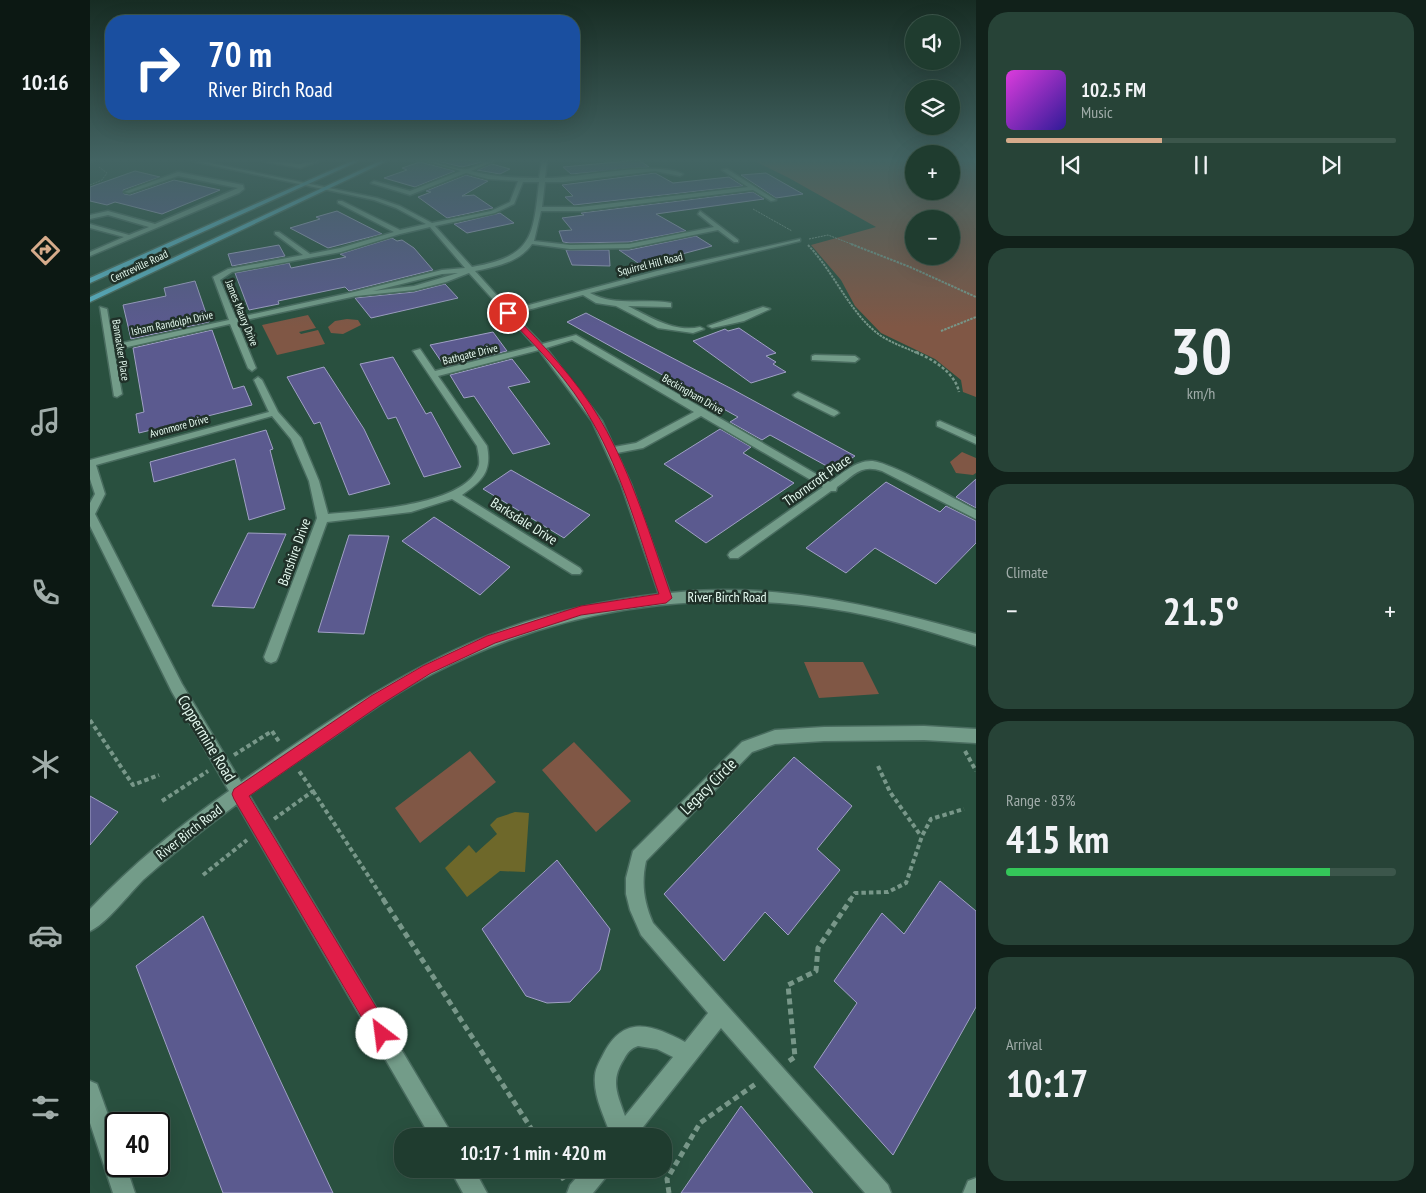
<!DOCTYPE html>
<html lang="en">
<head>
<meta charset="utf-8">
<style>
  :root { --surface:#1f3c2f; --page:#274337; --text:#f1f3f6; --muted:#a1adaa; --line:#3c564b; --accent:#d6ab8b }
  body { margin:0; font-family:"PT Sans Narrow",sans-serif; background:var(--page); color:var(--text); height:100vh; display:flex; flex-direction:column; font-size:19px; white-space:nowrap }
  * { box-sizing:border-box; margin:0 }
  p { font-size:16px; color:var(--muted) }
  .icon { flex:none; width:28px; height:28px; fill:none; stroke:currentColor; stroke-width:2; stroke-linecap:round; stroke-linejoin:round }
  .map { position:relative; flex:1; overflow:hidden }
  .drawer { display:flex; flex-direction:column; gap:12px; padding:12px; background:#11211a; width:450px }
  .drawer>* { flex:none }
  .guide { position:absolute; left:15px; top:15px; width:475px; height:105px; border-radius:20px; box-shadow:0 5px 20px #0002,0 0 0 1px var(--line); background:#1a4fa0; color:#fff; overflow:hidden }
  .fabs { position:absolute; left:815px; top:15px; display:grid; gap:10px }
  .fabs a { display:grid; place-items:center; width:55px; height:55px; border-radius:50%; background:var(--surface); box-shadow:0 5px 20px #0002,0 0 0 1px var(--line); font-size:25px }
  .speed { position:absolute; left:15px; top:1112px; display:flex; gap:10px; font-size:25px; font-weight:700; text-align:center }
  .speed>* { display:grid; place-content:center; width:65px; height:65px; border-radius:50%; background:var(--surface); box-shadow:0 5px 20px #0002,0 0 0 1px var(--line); line-height:1 }
  .speed .limit { border:2px solid #111; border-radius:8px; background:#fff; color:#111 }
  .pin { position:absolute; display:grid; place-items:center; width:42px; height:42px; color:#fff; margin:-21px; border:2px solid #fff; border-radius:50%; box-shadow:0 1px 5px #0007 }
  .me { position:absolute; width:55px; margin:-28px; rotate:330deg; stroke-linejoin:round; filter:drop-shadow(0 0 4px #0008) }
  .turn { display:flex; align-items:center; gap:18px; height:105px; padding:0 20px; font-size:22px }
  .turn .icon { width:65px; height:65px; stroke-width:2.5 }
  .turn b { display:block; font-size:35px; line-height:42px }
  .big { font-size:38px; font-weight:600; line-height:1.1 }
  .drawer .widget { flex:1; display:flex; flex-direction:column; justify-content:center; gap:8px; min-width:0; padding:0 18px; border-radius:20px; background:var(--page) }
  .drawer .dial { align-items:center; gap:0 }
  .dial b { font-size:65px; line-height:1 }
  .song { display:flex; align-items:center; gap:15px }
  .cover { width:60px; height:60px; border-radius:8px; background:linear-gradient(135deg,hsl(300 70% 55%),hsl(250 70% 35%)) }
  .played { height:5px; border-radius:2px; background:linear-gradient(90deg,var(--accent) 40%,var(--line) 40%) }
  .keys { display:flex; justify-content:space-around; direction:ltr }
  .heat { display:flex; justify-content:space-between; align-items:center; font-size:28px; direction:ltr }
  .charge { height:8px; border-radius:4px; background:linear-gradient(90deg,#34c759 83%,var(--line) 0) }
  .trip { position:absolute; left:304px; top:1128px; width:278px; height:50px; border-radius:20px; background:var(--surface); box-shadow:0 5px 20px #0002,0 0 0 1px var(--line); font-weight:600; line-height:50px; text-align:center }
  main { display:flex; flex:1; min-height:0 }
  .dock { display:flex; flex-direction:column; width:90px; justify-content:space-around; align-items:center; background:#0c1813; color:var(--muted) }
  .dock .icon { width:35px; height:35px }
  .dock .on { color:var(--accent) }
  .dock b { font-size:22px; color:var(--text) }
  .map>svg:first-child { display:block }
  .green { fill:#805745; fill-rule:evenodd }
  .water { fill:#6e682a }
  .building { fill:#5b5a8f; stroke:#a0a0c5 }
  .lines { fill:none; stroke-linecap:round; stroke-linejoin:round }
  .minor-casing { stroke:#496c5f; stroke-width:3 }
  .major-casing { stroke:#496c5f; stroke-width:3 }
  .path-far4 { stroke:#789789; stroke-width:1; stroke-dasharray:2 1; stroke-linecap:butt }
  .path-far3 { stroke:#789789; stroke-width:2; stroke-dasharray:2.5 1; stroke-linecap:butt }
  .path-far2 { stroke:#789789; stroke-width:2.5; stroke-dasharray:3 2; stroke-linecap:butt }
  .path-far1 { stroke:#789789; stroke-width:4; stroke-dasharray:4.5 3; stroke-linecap:butt }
  .path { stroke:#789789; stroke-width:5; stroke-dasharray:6 4; stroke-linecap:butt }
  .minor { fill:#739c89; fill-rule:evenodd }
  .major { fill:#59b2c3; fill-rule:evenodd }
  .route { fill:#e11d48; stroke:#92132f }
  .labels { text-anchor:middle; dominant-baseline:central; stroke-width:5; stroke-linejoin:round; paint-order:stroke }
  .far-street-label { font-size:11px; fill:#e5faf0; stroke:#203129 }
  .street-label { font-size:14px; fill:#e5faf0; stroke:#203129 }
  .near-street-label { font-size:16px; fill:#e5faf0; stroke:#203129 }
</style>
</head>
<body>
<main>
<nav class="dock">
<b>10:16</b>
<svg class="icon on" aria-label="directions" viewBox="0 0 24 24"><path d="M12 3l9 9-9 9-9-9zM9 14v-3h6M13 9l2 2-2 2"/></svg>
<svg class="icon" aria-label="music" viewBox="0 0 24 24"><path d="M9 18V5l10-2v13"/><circle cx="6" cy="18" r="3"/><circle cx="16" cy="16" r="3"/></svg>
<svg class="icon" aria-label="phone" viewBox="0 0 24 24"><path d="M5 4h4l2 5-3 2q2 4 5 5l2-3 5 2v4C11 20 4 13 5 4z"/></svg>
<svg class="icon" aria-label="climate" viewBox="0 0 24 24"><path d="M12 3v18M4 7l16 10M4 17L20 7"/></svg>
<svg class="icon" aria-label="car" viewBox="0 0 24 24"><path d="M5 17H2v-5l4-1 3-4h7l3 4 3 1v5h-3M9 17h6M6 11h13"/><circle cx="7" cy="17" r="2"/><circle cx="17" cy="17" r="2"/></svg>
<svg class="icon" aria-label="filters" viewBox="0 0 24 24"><path d="M4 7h16M4 17h16"/><circle cx="9" cy="7" r="2"/><circle cx="15" cy="17" r="2"/></svg>
</nav>
<div class="map">
<svg width="886" height="1193" viewBox="0 0 886 1193">
  <rect width="100%" height="100%" fill="#29503f"/>
  <path class="green" d="M 662,160 L 824,160 L 824,191 L 861,191 L 861,160 L 886,160 L 886,397 L 873,392 L 871,380 L 845,359 L 791,333 L 765,306 L 751,280 L 721,245 L 786,227 L 699,178 ZM 824,219 L 861,219 L 861,256 L 824,256 Z
    M 218,315 L 226,328 L 209,332 L 211,334 L 228,330 L 235,344 L 187,355 L 172,325 Z
    M 257,319 L 268,320 L 271,325 L 253,334 L 241,333 L 238,327 L 245,321 Z
    M 872,452 L 886,458 L 886,473 L 883,475 L 866,473 L 860,462 Z
    M 714,662 L 773,662 L 789,694 L 729,698 Z
    M 484,742 L 541,801 L 506,832 L 452,770 Z
    M 380,751 L 406,782 L 330,843 L 305,808 Z"/>
  <path class="water" d="M 425,812 L 439,813 L 435,872 L 410,871 L 377,897 L 355,868 L 379,845 L 386,853 L 407,834 L 400,825 L 407,818 Z"/>
  <path class="building" d="M 343,160 L 386,160 L 392,162 L 372,167 Z
    M 549,160 L 559,167 L 481,174 L 473,167 Z
    M 330,162 L 365,171 L 325,187 L 294,178 L 317,170 L 312,168 Z
    M 402,164 L 420,169 L 410,174 L 387,170 Z
    M 45,171 L 70,177 L 33,190 L 34,194 L 40,195 L 84,180 L 130,190 L 72,214 L 25,202 L 17,205 L 0,201 L 0,187 Z
    M 565,173 L 583,183 L 639,177 L 653,186 L 484,205 L 475,197 L 483,196 L 472,185 Z
    M 676,173 L 690,181 L 713,194 L 686,198 L 651,175 Z
    M 376,175 L 398,181 L 372,196 L 384,195 L 403,208 L 357,218 L 328,197 L 341,192 L 336,191 Z
    M 663,192 L 674,199 L 566,214 L 596,231 L 539,242 L 480,243 L 473,242 L 469,231 L 482,230 L 472,218 L 494,215 L 491,213 Z
    M 247,211 L 292,234 L 238,248 L 200,228 L 230,219 L 226,217 Z
    M 410,213 L 424,223 L 377,233 L 364,224 Z
    M 606,236 L 622,246 L 551,265 L 529,250 L 539,250 Z
    M 302,238 L 307,241 L 312,240 L 324,248 L 343,270 L 259,291 L 255,287 L 188,301 L 189,304 L 159,310 L 145,273 L 199,263 L 201,268 L 256,257 L 250,254 Z
    M 189,245 L 195,256 L 142,266 L 138,254 Z
    M 476,250 L 519,250 L 520,266 L 482,265 Z
    M 105,281 L 119,322 L 41,339 L 33,305 L 76,296 L 74,288 Z
    M 355,284 L 368,298 L 281,318 L 265,298 L 324,292 Z
    M 496,313 L 642,389 L 765,456 L 744,470 L 680,435 L 672,440 L 640,422 L 648,417 L 477,322 Z
    M 649,328 L 686,353 L 676,356 L 686,362 L 683,364 L 696,372 L 661,383 L 603,341 L 635,329 L 638,331 Z
    M 122,330 L 143,389 L 154,386 L 162,405 L 49,433 L 46,414 L 54,412 L 43,348 Z
    M 403,332 L 417,351 L 355,367 L 340,345 Z
    M 303,357 L 336,414 L 341,412 L 371,467 L 334,477 L 306,417 L 298,419 L 270,364 Z
    M 422,359 L 440,382 L 418,387 L 460,444 L 423,454 L 384,396 L 374,398 L 360,375 Z
    M 234,367 L 274,429 L 300,484 L 259,495 L 230,422 L 224,424 L 197,377 Z
    M 630,429 L 661,447 L 653,453 L 704,483 L 616,543 L 585,521 L 623,496 L 574,464 Z
    M 176,430 L 183,449 L 180,450 L 195,509 L 159,520 L 145,459 L 64,482 L 60,462 Z
    M 421,470 L 500,515 L 474,538 L 393,489 Z
    M 886,479 L 886,508 L 866,497 Z
    M 796,482 L 850,512 L 856,506 L 886,521 L 886,543 L 846,584 L 785,548 L 756,573 L 716,548 Z
    M 344,517 L 420,567 L 390,595 L 312,541 Z
    M 158,533 L 196,534 L 164,608 L 122,606 Z
    M 259,535 L 299,536 L 274,634 L 228,632 Z
    M 704,757 L 762,806 L 727,849 L 750,870 L 698,935 L 675,912 L 634,961 L 574,894 Z
    M 0,796 L 28,812 L 0,845 Z
    M 467,860 L 520,929 L 510,970 L 480,1002 L 457,1003 L 436,996 L 392,929 Z
    M 850,881 L 886,911 L 886,1007 L 803,1155 L 724,1067 L 767,1003 L 744,981 L 792,913 L 814,934 Z
    M 113,916 L 243,1193 L 133,1193 L 46,966 Z
    M 651,1106 L 723,1193 L 591,1193 Z"/>
  <g class="lines">
    <defs>
      <path id="minor" d="M 0,160 L 5,160 L 0,162 Z
        M 97,160 L 106,160 L 287,198 L 310,206 L 342,223 L 401,211 L 420,202 L 428,181 L 398,179 L 376,173 L 320,195 L 281,183 L 284,181 L 320,191 L 371,171 L 331,160 C 345,160 365,171 377,169 C 388,167 396,160 407,160 L 381,171 C 404,177 426,178 449,178 L 452,160 L 457,160 L 455,178 C 489,178 566,160 593,174 L 590,176 L 565,171 L 473,182 L 455,182 L 452,207 L 490,207 L 658,187 L 632,170 L 637,169 L 686,200 L 681,201 L 663,190 L 490,211 L 451,211 L 444,241 L 480,245 L 539,244 L 624,227 L 608,214 L 610,211 L 648,240 L 648,242 L 644,242 L 628,230 L 539,248 L 480,249 L 442,244 C 430,262 405,267 385,271 L 420,310 L 567,271 L 710,239 L 710,241 L 569,275 L 500,293 C 526,307 553,298 581,303 L 581,307 L 578,307 L 538,306 C 560,317 585,333 610,327 L 614,329 L 603,333 L 568,328 L 526,306 L 506,303 L 493,295 L 423,314 L 452,344 L 486,335 L 740,482 C 752,474 765,461 781,461 C 799,461 866,500 886,510 L 886,519 L 792,471 C 770,464 765,475 747,487 L 746,491 L 741,491 L 648,558 L 640,558 L 638,555 L 640,552 L 733,487 L 611,416 L 553,448 L 527,453 L 541,484 L 580,593 C 684,581 787,606 886,634 L 886,646 C 839,631 791,616 742,609 C 603,588 466,610 342,674 C 307,692 275,715 243,737 C 215,756 187,775 159,795 L 363,1136 L 340,1136 L 147,804 C 115,828 83,853 53,880 C 40,893 15,925 0,931 L 0,909 C 42,865 89,826 139,791 L 82,692 L 0,526 L 0,503 L 5,494 L 0,479 L 0,460 L 179,412 L 164,380 L 168,377 L 172,380 L 188,412 L 211,438 L 229,481 L 238,514 C 272,511 378,506 389,465 C 390,459 388,452 387,446 L 323,351 L 330,349 L 345,371 L 445,346 L 379,273 L 356,282 L 324,290 L 266,296 L 147,322 L 166,368 L 162,371 L 158,368 L 140,324 L 24,350 L 32,394 L 27,397 L 24,396 L 10,307 L 17,309 L 23,345 L 139,320 L 123,277 L 138,269 L 213,255 L 185,234 L 185,232 L 189,232 L 220,254 L 250,248 L 304,232 L 248,203 L 248,201 L 252,201 L 310,230 L 336,224 L 306,208 L 284,200 ZM 433,182 L 449,182 C 443,237 443,256 382,267 L 345,226 L 405,213 L 424,204 ZM 340,227 L 375,268 L 352,270 L 264,292 L 146,318 L 130,280 L 142,272 L 251,252 L 310,234 ZM 368,273 L 324,286 L 283,291 L 352,274 ZM 482,340 L 604,412 L 546,443 L 524,447 L 512,421 L 456,348 ZM 449,350 L 502,421 L 531,484 L 569,594 C 503,602 438,617 378,644 C 297,680 223,731 151,782 L 92,684 L 5,514 L 15,494 L 6,465 L 182,416 L 201,439 L 219,481 L 227,518 L 174,657 L 176,661 L 181,663 L 186,661 L 188,657 L 237,522 L 321,512 L 362,499 L 482,574 L 490,574 L 492,571 L 490,568 L 372,495 C 392,481 402,472 397,446 L 348,376 Z
        M 166,160 L 210,164 L 225,160 L 233,160 L 210,168 Z
        M 88,172 L 153,185 L 154,189 L 149,193 L 0,256 L 0,252 L 34,237 L 0,228 L 0,224 L 39,235 L 59,227 L 18,215 L 0,219 L 0,215 L 18,211 L 65,224 L 148,188 L 88,176 L 39,193 L 34,192 Z
        M 673,307 L 680,309 L 654,321 L 622,328 L 618,326 Z
        M 725,355 L 765,356 L 769,359 L 765,362 L 722,360 L 722,356 Z
        M 708,392 L 747,411 L 749,413 L 744,416 L 741,415 L 705,397 L 703,395 Z
        M 850,421 L 886,437 L 886,444 L 847,426 L 847,422 Z
        M 834,726 L 886,729 L 886,743 L 834,740 L 734,741 L 685,744 L 662,752 L 556,861 C 551,884 554,902 563,923 L 798,1185 L 801,1193 L 775,1193 L 631,1028 L 546,1136 L 521,1136 C 515,1118 503,1096 505,1076 C 505,1068 511,1059 515,1051 C 536,1014 564,1026 595,1042 L 618,1013 L 551,935 L 540,910 L 536,894 L 536,878 L 543,851 L 652,742 L 685,730 L 734,727 ZM 548,1046 L 567,1049 L 583,1057 L 535,1116 C 527,1093 520,1081 534,1059 C 537,1053 541,1048 548,1046 Z
        M 0,1081 L 7,1084 L 26,1137 L 26,1166 L 36,1166 L 45,1193 L 23,1193 L 0,1123 Z
        M 360,1169 L 384,1169 L 397,1193 L 373,1193 Z
        M 494,1169 L 519,1169 L 516,1177 L 503,1193 L 477,1193 L 480,1185 Z
        M 886,1178 L 886,1193 L 873,1193 L 878,1181 Z"/>
      <path id="major" d="M 264,160 L 271,160 L 0,283 L 0,278 Z
        M 292,160 L 299,160 L 0,302 L 0,297 Z"/>
    </defs>
    <use href="#minor" class="minor-casing"/>
    <use href="#major" class="major-casing"/>
    <path class="path-far4" d="M 0,185 L 12,180 L 17,173 L 9,167
      M 663,209 L 702,231
      M 719,239 L 738,235 L 764,245"/>
    <path class="path-far3" d="M 761,244 L 820,267 L 886,297
      M 718,245 C 744,272 758,310 787,333 C 800,343 815,347 829,354
      M 851,331 L 886,317"/>
    <path class="path-far2" d="M 826,352 C 844,360 865,373 869,392"/>
    <path class="path-far1" d="M 0,720 L 43,785 L 69,775
      M 875,751 L 886,771
      M 144,755 L 182,731 L 190,743
      M 788,766 L 800,792 L 831,836
      M 223,791 L 294,900
      M 72,801 L 118,771
      M 184,819 L 223,791 L 209,771
      M 113,875 L 157,840
      M 760,900 L 765,893 L 798,892 L 816,883 L 832,836 L 841,819 L 874,809"/>
    <path class="path" d="M 293,899 L 446,1136
      M 699,1061 L 705,1057 L 698,985 L 726,971 L 728,948 L 761,899
      M 467,1169 L 474,1180
      M 579,1193 L 577,1179 L 610,1123 L 667,1083"/>
    <use href="#minor" class="minor"/>
    <use href="#major" class="major"/>
  </g>
  <linearGradient id="sky" x2="0" y2="1"><stop stop-color="#172c23"/><stop offset="0.49" stop-color="#436463"/><stop offset="1" stop-color="#436463" stop-opacity="0"/></linearGradient>
  <rect width="886" height="327" fill="url(#sky)"/>
  <path class="route" d="M 416,312 L 421,312 C 453,345 487,380 511,421 C 543,476 561,539 582,598 L 576,603 L 491,615 L 405,643 L 341,673 L 290,705 L 159,796 L 298,1027 L 301,1034 L 298,1040 L 292,1043 L 285,1040 L 144,799 L 142,794 L 144,789 L 281,696 L 333,666 L 397,636 L 491,606 L 569,594 C 549,536 533,475 502,421 C 480,381 447,347 416,315 Z"/>
  <g class="labels">
    <g class="far-street-label">
      <text transform="translate(560 264) rotate(-14)">Squirrel Hill Road</text>
      <text transform="translate(49 266) rotate(-25)">Centreville Road</text>
      <text transform="translate(152 313) rotate(68)">James Maury Drive</text>
      <text transform="translate(82 323) rotate(-12)">Isham Randolph Drive</text>
      <text transform="translate(31 350) rotate(81)">Bannacker Place</text>
      <text transform="translate(380 354) rotate(-14)">Bathgate Drive</text>
      <text transform="translate(603 394) rotate(30)">Beckingham Drive</text>
      <text transform="translate(89 426) rotate(-15)">Avonmore Drive</text>
    </g>
    <g class="street-label">
      <text transform="translate(727 480) rotate(-35)">Thorncroft Place</text>
      <text transform="translate(434 521) rotate(32)">Barksdale Drive</text>
      <text transform="translate(204 552) rotate(-70)">Banshire Drive</text>
      <text x="637" y="597">River Birch Road</text>
      <text transform="translate(99 832) rotate(-38)">River Birch Road</text>
    </g>
    <g class="near-street-label">
      <text transform="translate(117 738) rotate(59)">Coppermine Road</text>
      <text transform="translate(618 786) rotate(-45)">Legacy Circle</text>
    </g>
  </g>
</svg>
<div class="fabs">
<a><svg class="icon" aria-label="sound" viewBox="0 0 24 24"><path d="M4 9h4l5-4v14l-5-4H4zM17 9q2 3 0 6"/></svg></a>
<a><svg class="icon" aria-label="layers" viewBox="0 0 24 24"><path d="M12 4l9 5-9 5-9-5zM3 14l9 5 9-5"/></svg></a>
<a>+</a>
<a>−</a>
</div>
<div class="speed"><div class="limit">40</div></div>
<div class="pin" style="left:418px;top:313px;background:#d93025"><svg class="icon" aria-label="arrive" viewBox="0 0 24 24"><path d="M6 21V4h12l-3 4 3 4H6"/></svg></div>
<svg class="me" style="left:292px;top:1034px" viewBox="-20 -20 40 40"><circle r="19" fill="#fff"/><path d="M0-13L10 11 0 6-10 11z" fill="#e11d48"/></svg>
<div class="trip">10:17 · 1 min · 420 m</div>
<div class="guide">
<div class="turn"><svg class="icon" aria-label="right" viewBox="0 0 24 24"><path d="M7 20v-9h11M14 6l5 5-5 5"/></svg><div><b>70 m</b>River Birch Road</div></div>
</div>
</div>
<section class="drawer">
<div class="widget">
<div class="song"><i class="cover"></i><div><b>102.5 FM</b><p>Music</p></div></div>
<div class="played"></div>
<div class="keys"><svg class="icon" aria-label="previous" viewBox="0 0 24 24"><path d="M18 5L8 12l10 7zM5 5v14"/></svg><svg class="icon" aria-label="pause" viewBox="0 0 24 24"><path d="M8 5v14M16 5v14"/></svg><svg class="icon" aria-label="next" viewBox="0 0 24 24"><path d="M6 5l10 7-10 7zM19 5v14"/></svg></div>
</div>
<div class="widget dial"><b>30</b><p>km/h</p></div>
<div class="widget"><p>Climate</p>
<div class="heat"><a>−</a><b class="big">21.5°</b><a>+</a></div>
</div>
<div class="widget"><p>Range · 83%</p><b class="big">415 km</b><div class="charge"></div></div>
<div class="widget"><p>Arrival</p><b class="big">10:17</b></div>
</section>
</main>
</body>
</html>
